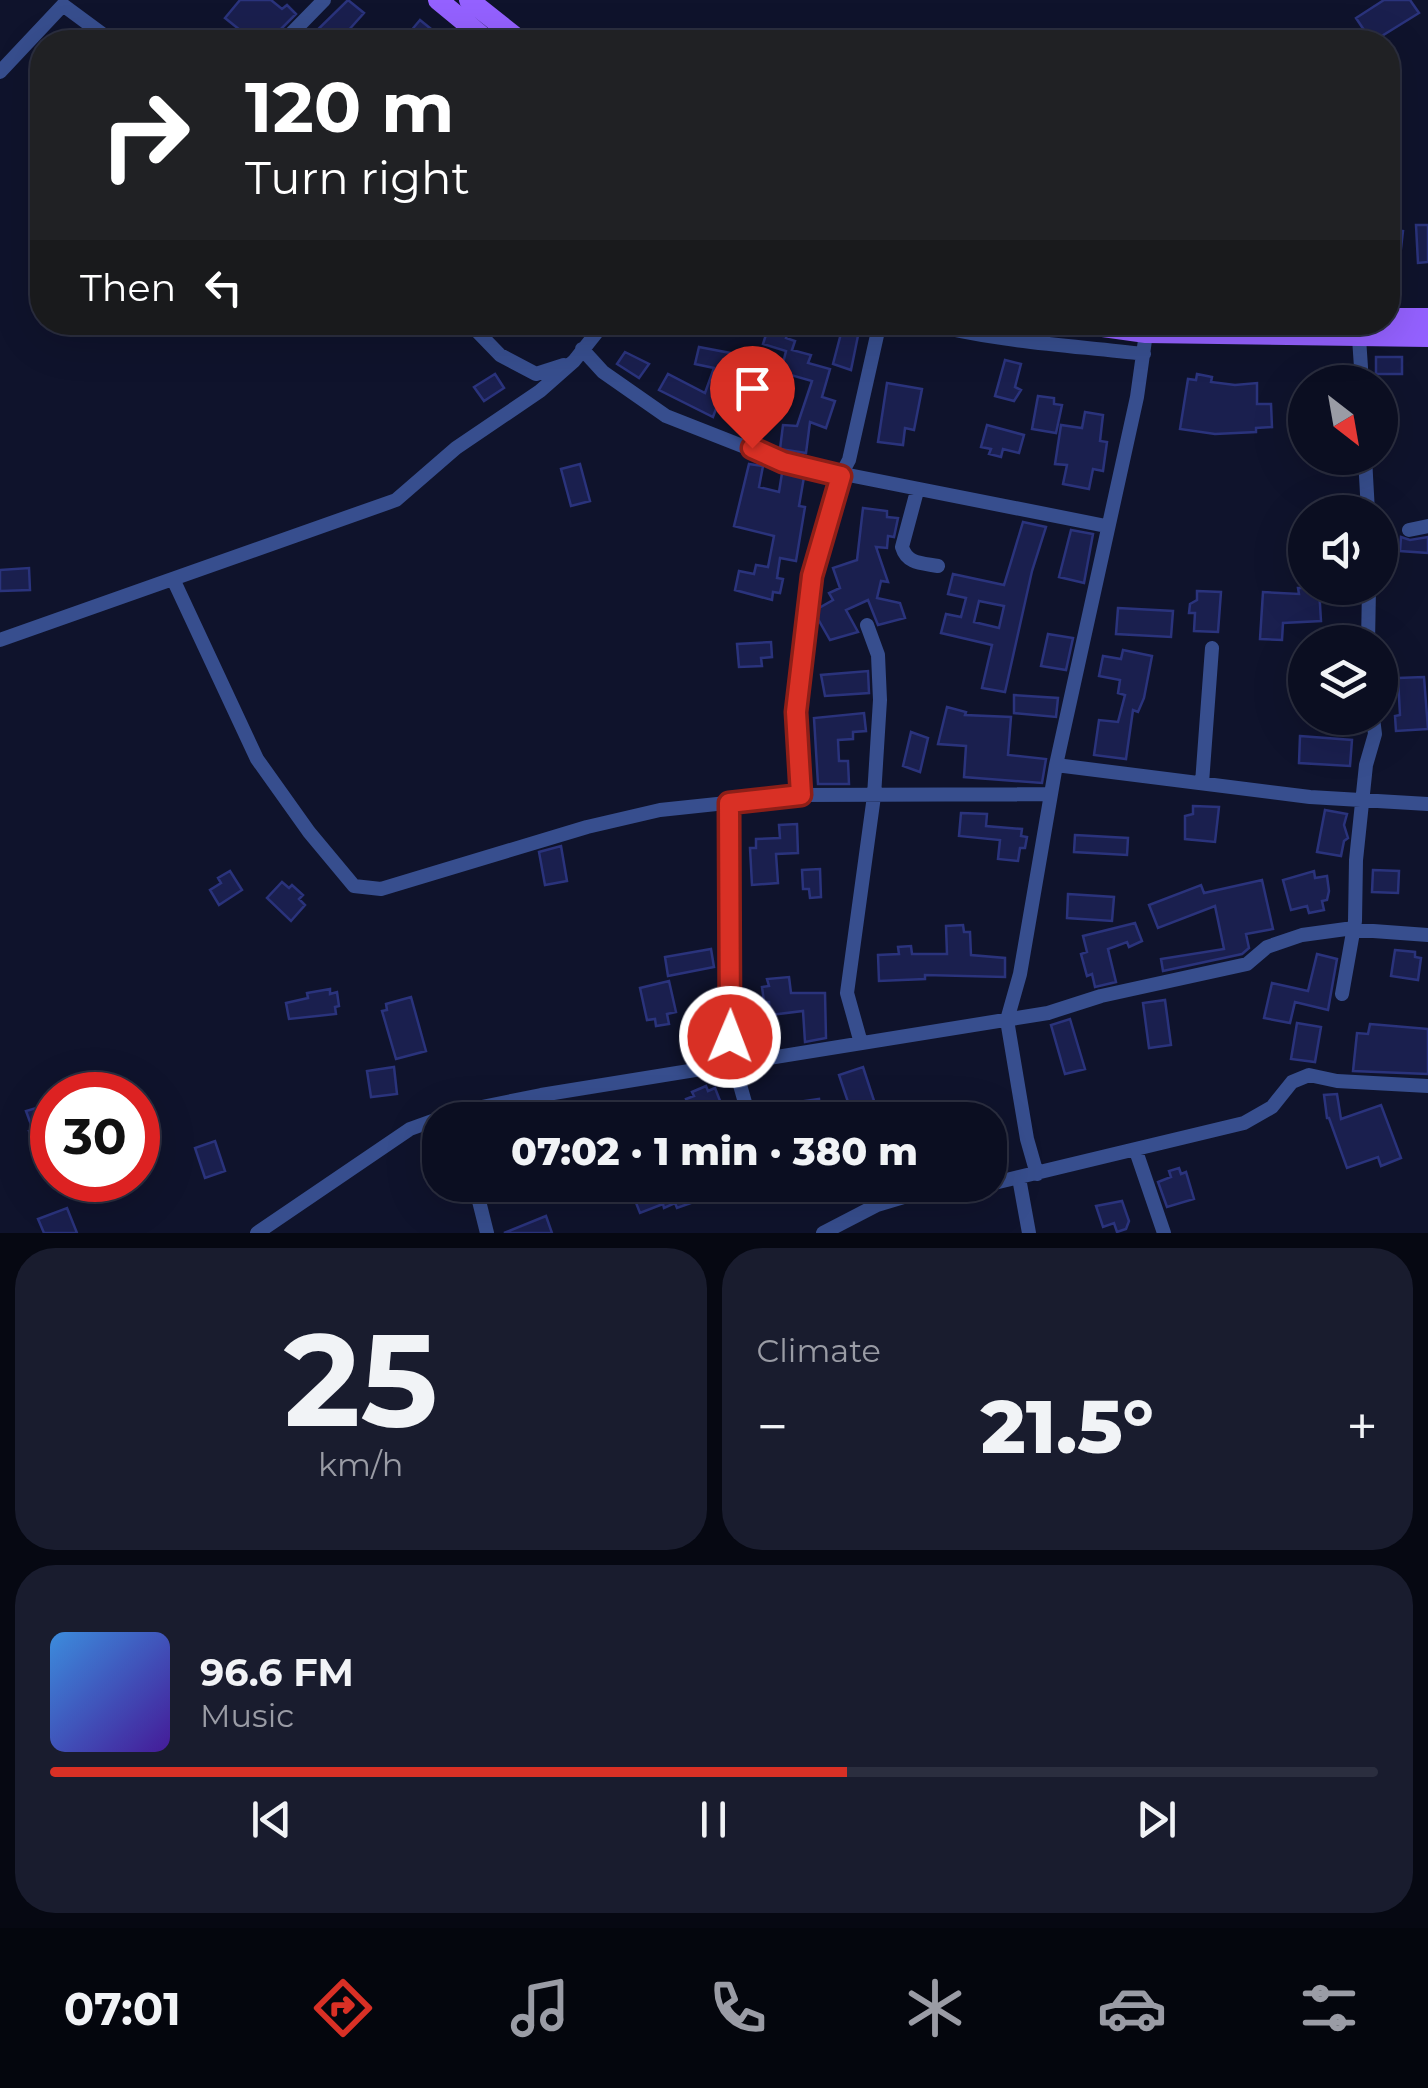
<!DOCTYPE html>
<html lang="en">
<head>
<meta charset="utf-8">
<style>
  :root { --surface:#0b0e21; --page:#191c2e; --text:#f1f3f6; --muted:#9a9ca5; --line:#2b2e3f; --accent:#d93025 }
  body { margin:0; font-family:Montserrat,sans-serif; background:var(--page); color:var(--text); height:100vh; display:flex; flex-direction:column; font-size:38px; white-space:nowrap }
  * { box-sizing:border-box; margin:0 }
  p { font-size:32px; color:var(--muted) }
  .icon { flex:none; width:55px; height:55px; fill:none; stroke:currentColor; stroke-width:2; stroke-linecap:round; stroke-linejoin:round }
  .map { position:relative; height:1233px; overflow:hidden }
  .details { display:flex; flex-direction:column; gap:15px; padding:15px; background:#060812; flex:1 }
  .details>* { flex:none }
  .guide { position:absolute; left:30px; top:30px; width:1370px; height:305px; border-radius:40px; box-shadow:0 10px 40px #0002,0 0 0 2px var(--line); background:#202124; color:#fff; overflow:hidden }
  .needle { width:65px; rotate:149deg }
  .controls { position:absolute; left:1288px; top:365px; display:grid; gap:20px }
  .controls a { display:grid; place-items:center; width:110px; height:110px; border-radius:50%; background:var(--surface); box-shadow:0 10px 40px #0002,0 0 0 2px var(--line); font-size:50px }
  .speed { position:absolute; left:30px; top:1072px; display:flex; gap:20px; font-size:50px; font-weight:700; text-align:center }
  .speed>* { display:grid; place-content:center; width:130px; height:130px; border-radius:50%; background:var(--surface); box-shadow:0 10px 40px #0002,0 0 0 2px var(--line); line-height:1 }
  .speed .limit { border:15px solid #d22; background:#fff; color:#111 }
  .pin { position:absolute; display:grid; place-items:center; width:85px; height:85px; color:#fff; margin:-102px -42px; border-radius:50% 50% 50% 0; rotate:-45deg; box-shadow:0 0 10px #0007 }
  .pin .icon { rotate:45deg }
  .me { position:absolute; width:110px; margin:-55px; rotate:1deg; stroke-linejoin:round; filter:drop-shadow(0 0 8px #0008) }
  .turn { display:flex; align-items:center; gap:35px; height:210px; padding:0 50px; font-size:45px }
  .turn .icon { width:130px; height:130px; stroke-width:2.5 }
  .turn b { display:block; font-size:70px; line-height:85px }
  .then { display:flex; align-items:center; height:95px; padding:0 50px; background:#0003; gap:20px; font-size:38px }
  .big { font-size:75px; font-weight:800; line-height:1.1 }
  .details .card { flex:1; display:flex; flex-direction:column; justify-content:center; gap:15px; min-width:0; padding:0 35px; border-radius:40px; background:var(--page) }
  .details .dial { align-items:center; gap:0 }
  .dial b { font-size:130px; line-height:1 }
  .song { display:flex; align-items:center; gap:30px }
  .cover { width:120px; height:120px; border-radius:15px; background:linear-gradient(135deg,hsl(210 70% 55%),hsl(260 70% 35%)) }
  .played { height:10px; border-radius:5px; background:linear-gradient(90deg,var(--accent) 60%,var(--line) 60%) }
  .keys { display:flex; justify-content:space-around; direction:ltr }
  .heat { display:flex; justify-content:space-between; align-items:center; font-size:55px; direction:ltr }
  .details .tiles { flex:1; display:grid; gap:15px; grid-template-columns:1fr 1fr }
  .card:last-child { grid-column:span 2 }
  .trip { position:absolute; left:422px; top:1102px; width:585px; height:100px; border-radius:40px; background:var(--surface); box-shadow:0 10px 40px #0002,0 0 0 2px var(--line); font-weight:800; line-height:100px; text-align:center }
  .tab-bar { display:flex; height:160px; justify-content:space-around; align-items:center; background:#04060d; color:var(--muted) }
  .tab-bar .icon { width:70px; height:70px }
  .tab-bar .active { color:var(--accent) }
  .tab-bar b { font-size:45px; color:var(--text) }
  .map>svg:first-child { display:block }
  .building { fill:#1a1f4e; stroke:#2a337c; stroke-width:2.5; fill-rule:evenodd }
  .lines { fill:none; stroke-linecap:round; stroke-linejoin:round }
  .minor { stroke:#374e8e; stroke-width:14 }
  .primary { stroke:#9461ff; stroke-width:20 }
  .route-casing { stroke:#8d1f18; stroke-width:25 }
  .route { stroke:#d93025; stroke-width:18 }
</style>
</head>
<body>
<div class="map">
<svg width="1428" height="1233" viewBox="0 0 1428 1233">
  <rect width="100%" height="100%" fill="#0f132c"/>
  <path class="building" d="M 240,0 L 271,0 L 282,9 L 287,5 L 296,14 L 275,35 L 273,42 L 255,42 L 225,18 Z
    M 348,0 L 364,13 L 338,42 L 305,42 Z
    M 1384,0 L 1410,0 L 1419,13 L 1372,42 L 1356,18 Z
    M 420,20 L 436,33 L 428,42 L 413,42 L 417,38 L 410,32 Z
    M 1416,225 L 1428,225 L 1428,262 L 1418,263 Z
    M 1388,229 L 1403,231 L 1400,257 L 1388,255 Z
    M 770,322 L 792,322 L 786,338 L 795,341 L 792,350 L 811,355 L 808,363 L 830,369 L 822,397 L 835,401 L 826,428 L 810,422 L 806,453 L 780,449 L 783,425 L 797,426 L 812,381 L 784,373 L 780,384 L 761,378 L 757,387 L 728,377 L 713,417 L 659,390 L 668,374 L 705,393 L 714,368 L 695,364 L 699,347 L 783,363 L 786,351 L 763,344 Z
    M 844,322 L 860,326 L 851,370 L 833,364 Z
    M 625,352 L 649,364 L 639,378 L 617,364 Z
    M 1376,357 L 1402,357 L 1402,374 L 1376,374 Z
    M 1005,360 L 1021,364 L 1015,387 L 1021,390 L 1014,401 L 995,396 Z
    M 495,374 L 504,388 L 484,401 L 474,387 Z
    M 1197,374 L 1212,377 L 1211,382 L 1235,385 L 1257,383 L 1257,404 L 1271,404 L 1272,427 L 1256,428 L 1256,432 L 1215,434 L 1180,429 L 1188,379 L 1196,380 Z
    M 887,383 L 922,389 L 914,430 L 905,428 L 903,445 L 878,442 Z
    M 1038,396 L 1054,398 L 1054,404 L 1062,405 L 1056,433 L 1032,429 Z
    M 1085,412 L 1103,415 L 1100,441 L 1107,442 L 1103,471 L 1093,469 L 1089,489 L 1063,484 L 1067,465 L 1055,464 L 1061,425 L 1082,428 Z
    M 987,425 L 1024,435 L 1019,453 L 1003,449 L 1001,457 L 989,454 L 991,449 L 981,447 Z
    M 580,464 L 590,501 L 571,506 L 561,469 Z
    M 749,464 L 763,466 L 759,487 L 779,492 L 782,473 L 804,477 L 799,506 L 805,507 L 796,561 L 780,558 L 777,578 L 783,579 L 780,593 L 773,592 L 772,600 L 735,590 L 739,571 L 754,574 L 756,565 L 768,567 L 774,536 L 734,526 Z
    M 863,508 L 887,511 L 887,517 L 898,518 L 894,537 L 888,536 L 887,548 L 876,547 L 888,582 L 881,581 L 877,598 L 900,603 L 905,618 L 878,625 L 868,600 L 846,610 L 858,632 L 830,640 L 818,619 L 819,608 L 833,600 L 829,593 L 840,588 L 833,568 L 857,560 Z
    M 1023,522 L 1046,527 L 1032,571 L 1005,692 L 982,688 L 992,645 L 941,633 L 946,614 L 961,617 L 966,598 L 948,594 L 953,574 L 1004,585 ZM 979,601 L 1004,606 L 999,628 L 974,622 Z
    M 1071,530 L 1093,534 L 1084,583 L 1059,577 Z
    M 1401,537 L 1410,540 L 1428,537 L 1428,553 L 1400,551 Z
    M 29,568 L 30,590 L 0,591 L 0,570 Z
    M 1298,588 L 1319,588 L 1321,621 L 1283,623 L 1282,640 L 1260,639 L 1263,592 L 1299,594 Z
    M 1197,591 L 1221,592 L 1218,632 L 1194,631 L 1195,613 L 1189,613 L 1190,604 L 1197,600 Z
    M 1118,608 L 1173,611 L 1171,637 L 1116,634 Z
    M 1048,634 L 1073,638 L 1066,670 L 1041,666 Z
    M 771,642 L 772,657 L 761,658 L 762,666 L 739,667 L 737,644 Z
    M 1123,650 L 1152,656 L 1144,698 L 1138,712 L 1133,710 L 1126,759 L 1094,755 L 1099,720 L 1118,722 L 1125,695 L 1118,693 L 1120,680 L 1099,676 L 1103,656 L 1121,659 Z
    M 868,671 L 869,693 L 825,696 L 821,675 Z
    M 1424,677 L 1428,729 L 1396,731 L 1395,716 L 1400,715 L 1398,678 Z
    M 1014,695 L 1058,698 L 1056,717 L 1014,713 Z
    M 947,707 L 966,712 L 965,715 L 1011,717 L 1008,755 L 1046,759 L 1042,783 L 964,777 L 966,746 L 938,744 Z
    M 864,713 L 866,731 L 853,732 L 853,739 L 838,740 L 839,761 L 848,761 L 849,784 L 818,784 L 814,718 Z
    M 911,732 L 928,738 L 920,772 L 903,766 Z
    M 1300,736 L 1352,740 L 1350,766 L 1299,763 Z
    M 1193,806 L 1219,807 L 1215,842 L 1185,839 L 1185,816 L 1193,814 Z
    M 1325,810 L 1347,814 L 1344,825 L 1348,838 L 1344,841 L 1341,856 L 1317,852 Z
    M 961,813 L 987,814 L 986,826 L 1022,829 L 1021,836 L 1027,837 L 1025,848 L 1020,848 L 1018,861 L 998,859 L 1000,840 L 959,836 Z
    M 797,824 L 798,853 L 776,854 L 778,883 L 752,885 L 750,848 L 756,848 L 756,839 L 780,838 L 779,825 Z
    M 1075,835 L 1128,838 L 1127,855 L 1074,852 Z
    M 561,846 L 567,881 L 545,885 L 539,852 Z
    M 820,869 L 821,897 L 810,898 L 809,889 L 803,889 L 802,870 Z
    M 1373,870 L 1399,871 L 1398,893 L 1372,892 Z
    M 230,871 L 242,890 L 219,905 L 210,890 L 221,883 L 218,878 Z
    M 1314,871 L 1315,878 L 1327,876 L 1329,891 L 1327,900 L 1322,901 L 1324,910 L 1309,913 L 1307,906 L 1291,910 L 1283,880 Z
    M 1262,880 L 1273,929 L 1246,934 L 1249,948 L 1242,954 L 1163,971 L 1161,959 L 1224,949 L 1215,906 L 1158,928 L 1149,905 L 1201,885 L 1204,893 Z
    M 282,882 L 289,888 L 292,885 L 303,895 L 299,899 L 305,905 L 291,921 L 267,898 Z
    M 1068,894 L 1114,897 L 1112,921 L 1067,918 Z
    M 1135,923 L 1142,941 L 1129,947 L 1127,942 L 1108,949 L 1116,982 L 1095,987 L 1092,974 L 1087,976 L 1081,954 L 1087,952 L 1083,936 Z
    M 963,925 L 964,932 L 970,932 L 971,955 L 1005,958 L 1005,977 L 925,975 L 925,979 L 879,981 L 878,955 L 899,954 L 898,947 L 911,946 L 912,954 L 947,954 L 946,926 Z
    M 711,949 L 714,967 L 668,976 L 665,957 Z
    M 1395,950 L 1415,952 L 1415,957 L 1421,958 L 1418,980 L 1391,976 Z
    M 1317,954 L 1337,959 L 1328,1010 L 1295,1002 L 1290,1023 L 1264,1018 L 1272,983 L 1308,991 Z
    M 789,977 L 791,993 L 825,993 L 826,1038 L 805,1042 L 803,1011 L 770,1015 L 769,1002 L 764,1002 L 762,987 L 769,986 L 767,979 Z
    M 669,981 L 676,1012 L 667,1014 L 669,1024 L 656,1026 L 655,1019 L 647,1020 L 640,988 Z
    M 330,989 L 330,994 L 337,992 L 339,1006 L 335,1007 L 336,1014 L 289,1019 L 286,1003 L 308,998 L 307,993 Z
    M 411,997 L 426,1051 L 396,1059 L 382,1011 L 387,1010 L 386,1004 Z
    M 1165,1000 L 1171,1045 L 1149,1048 L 1143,1003 Z
    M 1070,1019 L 1085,1069 L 1065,1074 L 1051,1025 Z
    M 1297,1023 L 1321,1027 L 1315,1062 L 1291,1059 Z
    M 1370,1024 L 1428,1029 L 1428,1074 L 1353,1071 L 1357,1033 L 1368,1034 Z
    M 394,1067 L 397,1094 L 371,1097 L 367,1071 Z
    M 863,1067 L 877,1110 L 853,1117 L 839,1075 Z
    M 706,1086 L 708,1091 L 715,1088 L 724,1111 L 694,1120 L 686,1099 L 694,1096 L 692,1092 Z
    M 1337,1094 L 1341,1119 L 1381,1105 L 1401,1158 L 1381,1166 L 1378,1157 L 1347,1168 L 1329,1118 L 1327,1118 L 1324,1095 Z
    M 819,1099 L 821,1120 L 771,1120 L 770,1106 Z
    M 43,1106 L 52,1137 L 33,1143 L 29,1131 L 33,1130 L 26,1111 Z
    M 596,1106 L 601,1120 L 559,1120 L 559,1118 Z
    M 215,1141 L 225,1171 L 205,1178 L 195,1148 Z
    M 1179,1168 L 1181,1174 L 1186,1172 L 1194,1199 L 1167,1207 L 1158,1182 L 1171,1177 L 1169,1171 Z
    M 629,1185 L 709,1185 L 710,1186 L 688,1194 L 691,1203 L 677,1208 L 675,1203 L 664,1208 L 663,1204 L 640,1213 Z
    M 1122,1201 L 1129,1221 L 1126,1229 L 1117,1232 L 1114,1223 L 1103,1227 L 1096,1206 Z
    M 67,1208 L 77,1233 L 44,1233 L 38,1219 Z
    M 546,1216 L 552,1233 L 504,1233 Z"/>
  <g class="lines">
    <path class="minor" d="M 283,42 L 324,0
      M 0,72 L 63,5 L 113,42
      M 468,322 L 500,355 L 536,374 L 564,365
      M 922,322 C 995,342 1069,345 1144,354
      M 1359,338 L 1362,382
      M 582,349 L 603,372 L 666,416 L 783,462 L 1106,526
      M 1365,458 L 1368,512
      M 917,491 L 902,547 C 907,564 922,563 938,566
      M 1409,530 L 1428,526
      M 173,579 L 257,759 L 309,832 L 354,886 L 381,889 L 587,827 L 660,810 L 801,795 L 1051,794
      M 0,640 L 396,500 L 456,448 L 540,391 L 574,361 L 605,322
      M 1368,642 L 1369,588
      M 1056,765 L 1310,797 L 1428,804
      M 1202,783 L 1212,648
      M 801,795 L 796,712 L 812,576 L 835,486 L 849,460 L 880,322
      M 729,803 L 730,1037 L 734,1064 L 750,1120
      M 1342,994 L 1355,921 L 1356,860 L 1366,765 L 1375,734 L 1373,718
      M 861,1043 L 847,993 L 874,796 L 880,700 L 878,655 L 867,625
      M 459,1120 L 457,1112 L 541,1095 L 1048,1013 L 1101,996 L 1247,964 L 1267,947 L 1302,935 L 1346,929 L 1428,935
      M 1136,1151 L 1164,1233
      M 1037,1174 L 1027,1139 L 1007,1020 L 1020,974 L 1056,765 L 1137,397 L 1146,333
      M 1019,1178 L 1029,1233
      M 990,1184 L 1244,1123 L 1272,1107 L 1292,1082 L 1309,1075 L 1337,1081 L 1428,1086
      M 475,1185 L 487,1233
      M 257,1233 L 410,1129 L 457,1112
      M 823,1233 L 877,1205 L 917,1193 L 981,1185"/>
    <path class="primary" d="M 438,0 L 489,42
      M 469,0 L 522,42
      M 1388,318 L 1428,318
      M 1067,322 L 1146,333 L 1428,337"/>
  </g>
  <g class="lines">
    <defs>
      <path id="route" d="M 730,1037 L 729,803 L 801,795 L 796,712 L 812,576 L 841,476 L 783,462 L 752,448"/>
    </defs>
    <use href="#route" class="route-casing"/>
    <use href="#route" class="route"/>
  </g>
</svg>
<div class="controls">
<a><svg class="needle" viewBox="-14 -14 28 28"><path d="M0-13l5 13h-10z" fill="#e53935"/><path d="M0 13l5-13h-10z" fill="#9a9ca5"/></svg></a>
<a><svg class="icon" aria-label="sound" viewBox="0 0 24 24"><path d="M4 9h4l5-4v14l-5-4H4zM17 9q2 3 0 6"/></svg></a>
<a><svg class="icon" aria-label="layers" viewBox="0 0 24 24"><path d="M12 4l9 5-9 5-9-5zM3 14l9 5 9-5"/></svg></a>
</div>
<div class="speed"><div class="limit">30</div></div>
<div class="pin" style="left:752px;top:448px;background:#d93025"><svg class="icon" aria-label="arrive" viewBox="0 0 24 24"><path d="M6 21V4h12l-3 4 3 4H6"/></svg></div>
<svg class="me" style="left:730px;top:1037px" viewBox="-20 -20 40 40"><circle r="17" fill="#d93025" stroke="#fff" stroke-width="3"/><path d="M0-11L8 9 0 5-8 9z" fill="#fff"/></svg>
<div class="trip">07:02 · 1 min · 380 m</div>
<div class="guide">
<div class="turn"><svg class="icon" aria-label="right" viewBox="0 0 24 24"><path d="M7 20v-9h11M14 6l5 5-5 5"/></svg><div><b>120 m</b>Turn right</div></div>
<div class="then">Then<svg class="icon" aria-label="left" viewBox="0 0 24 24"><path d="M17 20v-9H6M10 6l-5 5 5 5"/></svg></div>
</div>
</div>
<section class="details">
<div class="tiles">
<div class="card dial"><b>25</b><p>km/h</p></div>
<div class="card"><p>Climate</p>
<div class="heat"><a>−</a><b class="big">21.5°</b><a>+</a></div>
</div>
<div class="card">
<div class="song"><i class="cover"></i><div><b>96.6 FM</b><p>Music</p></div></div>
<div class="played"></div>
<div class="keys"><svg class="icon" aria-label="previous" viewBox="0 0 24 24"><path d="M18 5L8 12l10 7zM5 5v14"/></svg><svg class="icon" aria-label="pause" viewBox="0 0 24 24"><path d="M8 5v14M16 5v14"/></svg><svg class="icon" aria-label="next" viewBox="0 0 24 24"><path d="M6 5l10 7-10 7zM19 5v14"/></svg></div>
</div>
</div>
</section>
<nav class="tab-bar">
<b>07:01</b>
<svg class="icon active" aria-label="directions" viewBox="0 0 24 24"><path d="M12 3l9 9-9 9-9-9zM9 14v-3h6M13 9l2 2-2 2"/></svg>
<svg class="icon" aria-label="music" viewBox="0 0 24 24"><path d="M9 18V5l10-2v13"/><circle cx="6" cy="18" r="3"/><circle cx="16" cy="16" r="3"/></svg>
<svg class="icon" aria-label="phone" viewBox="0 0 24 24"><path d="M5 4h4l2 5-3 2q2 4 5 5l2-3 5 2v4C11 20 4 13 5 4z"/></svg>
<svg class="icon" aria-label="climate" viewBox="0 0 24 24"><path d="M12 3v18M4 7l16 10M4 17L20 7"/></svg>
<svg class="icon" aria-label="car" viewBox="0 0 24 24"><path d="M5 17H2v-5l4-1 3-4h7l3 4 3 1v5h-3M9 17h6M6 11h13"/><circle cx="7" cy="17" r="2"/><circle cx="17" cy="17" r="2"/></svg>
<svg class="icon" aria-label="filters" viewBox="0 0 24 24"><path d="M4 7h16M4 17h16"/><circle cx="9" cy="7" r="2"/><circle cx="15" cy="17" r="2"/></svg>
</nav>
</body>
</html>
